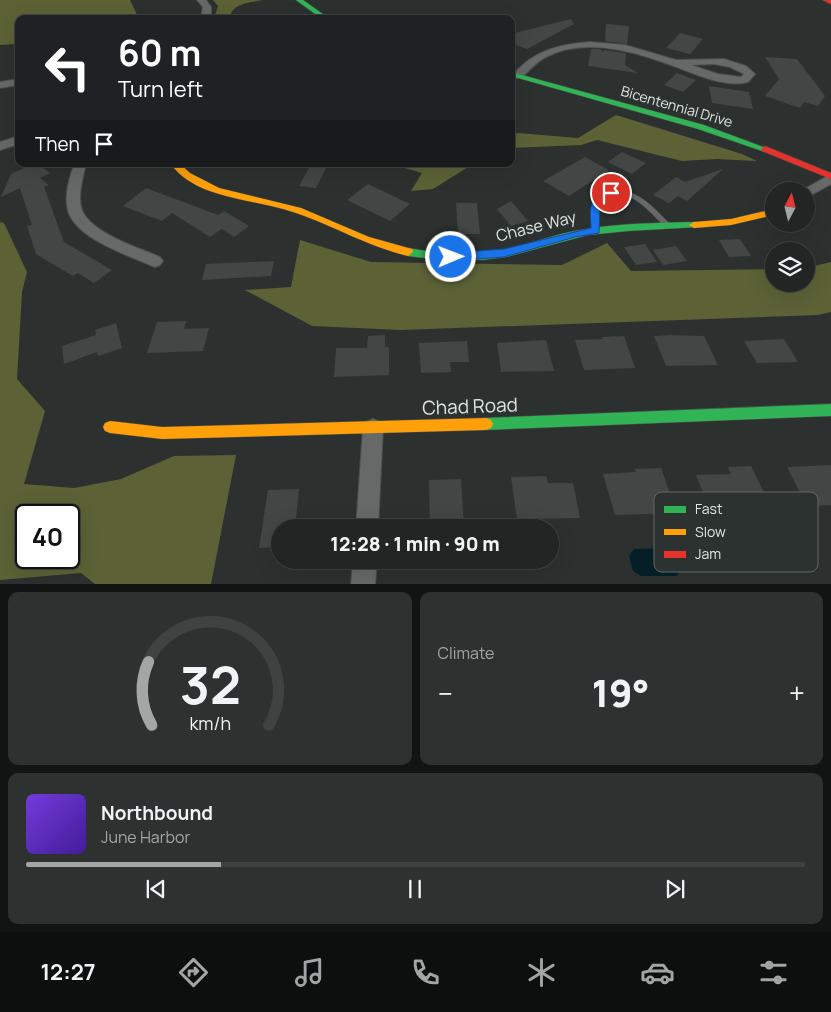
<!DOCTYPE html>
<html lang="en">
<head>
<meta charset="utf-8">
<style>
  :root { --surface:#212523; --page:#2d3130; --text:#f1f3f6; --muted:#a2a5a6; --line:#3e4241; --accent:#a2a6a4 }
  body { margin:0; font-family:Manrope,sans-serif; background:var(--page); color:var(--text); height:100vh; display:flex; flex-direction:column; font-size:19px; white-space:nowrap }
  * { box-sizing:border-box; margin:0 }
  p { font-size:16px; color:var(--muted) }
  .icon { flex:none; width:28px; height:28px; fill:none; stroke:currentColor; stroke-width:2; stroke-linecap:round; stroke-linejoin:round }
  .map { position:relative; height:584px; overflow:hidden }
  .drawer { display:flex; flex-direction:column; gap:8px; padding:8px; background:#121413; flex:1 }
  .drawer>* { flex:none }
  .banner { position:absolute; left:15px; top:15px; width:500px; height:152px; border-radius:10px; box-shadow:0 5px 20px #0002,0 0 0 1px var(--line); background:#202124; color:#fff; overflow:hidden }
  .needle { width:32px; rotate:7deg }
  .controls { position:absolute; left:765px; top:182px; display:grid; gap:10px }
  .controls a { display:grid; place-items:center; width:50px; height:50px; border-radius:50%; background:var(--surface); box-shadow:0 5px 20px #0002,0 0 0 1px var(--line); font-size:25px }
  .speed { position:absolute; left:15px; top:504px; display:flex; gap:10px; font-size:25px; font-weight:700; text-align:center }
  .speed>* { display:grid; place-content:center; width:65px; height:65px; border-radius:50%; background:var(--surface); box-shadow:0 5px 20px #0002,0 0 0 1px var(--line); line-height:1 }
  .speed .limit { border:2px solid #111; border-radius:8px; background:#fff; color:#111 }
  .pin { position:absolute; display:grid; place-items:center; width:42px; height:42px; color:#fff; margin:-21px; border:2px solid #fff; border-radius:50%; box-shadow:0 1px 5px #0007 }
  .me { position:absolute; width:55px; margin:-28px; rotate:89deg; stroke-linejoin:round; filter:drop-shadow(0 0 4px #0008) }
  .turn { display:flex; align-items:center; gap:18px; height:105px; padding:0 20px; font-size:22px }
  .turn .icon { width:65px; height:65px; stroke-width:2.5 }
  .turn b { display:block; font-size:35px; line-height:42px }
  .then { display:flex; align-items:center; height:48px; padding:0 20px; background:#0003; gap:10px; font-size:19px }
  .big { font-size:38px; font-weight:800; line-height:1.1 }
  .drawer .tile { flex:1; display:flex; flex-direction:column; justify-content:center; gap:8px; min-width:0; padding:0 18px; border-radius:10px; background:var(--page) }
  .drawer .dial { align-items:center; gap:0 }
  .dial svg { height:130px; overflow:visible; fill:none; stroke:var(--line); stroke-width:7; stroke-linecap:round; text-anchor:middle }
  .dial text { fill:var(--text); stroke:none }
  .song { display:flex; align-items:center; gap:15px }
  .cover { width:60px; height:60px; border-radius:8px; background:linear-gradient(135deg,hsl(260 70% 55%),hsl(260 70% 35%)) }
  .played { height:5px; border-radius:2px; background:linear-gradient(90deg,var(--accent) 25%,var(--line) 25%) }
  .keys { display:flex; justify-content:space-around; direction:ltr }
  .heat { display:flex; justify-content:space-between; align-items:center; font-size:28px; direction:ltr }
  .drawer .tiles { flex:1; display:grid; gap:8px; grid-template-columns:1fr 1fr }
  .tile:last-child { grid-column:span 2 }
  .trip { position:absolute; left:271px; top:519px; width:288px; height:50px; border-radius:25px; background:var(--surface); box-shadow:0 5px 20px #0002,0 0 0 1px var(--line); font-weight:800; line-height:50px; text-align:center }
  .menu { display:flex; height:80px; justify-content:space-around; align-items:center; background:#0d0f0e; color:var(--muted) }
  .menu .icon { width:35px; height:35px }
  .menu .current { color:var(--accent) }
  .menu b { font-size:22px; color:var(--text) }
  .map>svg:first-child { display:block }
  .forest { fill:#5c6236; fill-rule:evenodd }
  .water { fill:#041f28 }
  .building { fill:#424645 }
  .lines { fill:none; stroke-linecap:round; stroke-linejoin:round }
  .lane-casing { stroke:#4a4e4c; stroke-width:1 }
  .street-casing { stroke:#4a4e4c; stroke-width:2 }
  .fast-casing { stroke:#4a4e4c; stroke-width:1 }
  .slow-casing { stroke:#4a4e4c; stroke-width:1 }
  .jam-casing { stroke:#4a4e4c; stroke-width:1 }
  .lane { fill:#676968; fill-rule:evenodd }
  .street { fill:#676968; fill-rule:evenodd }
  .fast { fill:#30b455; fill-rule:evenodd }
  .slow { fill:#ff9f0a; fill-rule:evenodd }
  .jam { fill:#e5322d; fill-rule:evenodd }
  .route { fill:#1a73e8; stroke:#114b97 }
  .labels { text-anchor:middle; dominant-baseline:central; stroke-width:5; stroke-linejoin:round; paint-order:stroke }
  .far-street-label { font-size:14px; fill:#e1e5e3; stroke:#2b322f }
  .street-label { font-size:16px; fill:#e1e5e3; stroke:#2b322f }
  .near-street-label { font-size:19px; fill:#e1e5e3; stroke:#2b322f }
  .key { fill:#2b322f; stroke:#626865; stroke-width:1 }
  .key-label { font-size:14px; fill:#e1e5e3 }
</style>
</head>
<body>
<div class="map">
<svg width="831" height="585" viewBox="0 0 831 585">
  <rect width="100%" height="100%" fill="#2c312f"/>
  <path class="forest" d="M 0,0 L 130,0 L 139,19 L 19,19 L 19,44 L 0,45 Z
    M 213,0 L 262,0 C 248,3 232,3 229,19 L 214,19 L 218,6 Z
    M 616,115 L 742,154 L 757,161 L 717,159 L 682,161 L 597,140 L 581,145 L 511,148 L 511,134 L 518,133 L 578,138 Z
    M 391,164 L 473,164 L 433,189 L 411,191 L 422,173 Z
    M 0,222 L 4,223 L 27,272 L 22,292 L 17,379 L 45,411 L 24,484 L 74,488 L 121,479 L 174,456 L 236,455 L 211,584 L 95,584 L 81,573 L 0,580 ZM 26,515 L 69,515 L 69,558 L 26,558 Z
    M 300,240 L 371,262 L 562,265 L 607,243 L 631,271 L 774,269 L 774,284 L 806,284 L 806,268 L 831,262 L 831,312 L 818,315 L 401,330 L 312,326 L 245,290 L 291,287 Z"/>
  <path class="water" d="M 667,548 L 674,554 L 680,553 L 685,569 L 680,569 L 677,576 L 641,576 L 633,571 L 629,556 L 634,549 Z"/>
  <path class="building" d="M 571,19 L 574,24 L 527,49 L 511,43 L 511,34 Z
    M 606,24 L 629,26 L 627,44 L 605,41 Z
    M 680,33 L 703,39 L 690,54 L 666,48 Z
    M 591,49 L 599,49 L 604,52 L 604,50 L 626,53 L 625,65 L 638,73 L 588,66 Z
    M 765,57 L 797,59 L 825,96 L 818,106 L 804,102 L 800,108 L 765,96 L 779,79 Z
    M 677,73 L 696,80 L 683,92 L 664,85 Z
    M 709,86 L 749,92 L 753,109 L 712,103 Z
    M 622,152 L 646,163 L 632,174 L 608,162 Z
    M 585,157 L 609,170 L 569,196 L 543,181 Z
    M 33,164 L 38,164 L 50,173 L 40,178 L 49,185 L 44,187 L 64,242 L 112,270 L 94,283 L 78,273 L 73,276 L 36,254 L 27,226 L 32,225 L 20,188 L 1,197 L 11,174 Z
    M 310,166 L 326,168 L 316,188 L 299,186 Z
    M 723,169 L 687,201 L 678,196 L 669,203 L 653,195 L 676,177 L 685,182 Z
    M 368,184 L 410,204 L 390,221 L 347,200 Z
    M 146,188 L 218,215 L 224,211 L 249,226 L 234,237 L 222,229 L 210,237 L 172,213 L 162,221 L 123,206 Z
    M 511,201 L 528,221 L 511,226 L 497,209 Z
    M 456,203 L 477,203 L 480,234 L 458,234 Z
    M 740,239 L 751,256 L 729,257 L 719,240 Z
    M 645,244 L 657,262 L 636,265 L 624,247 Z
    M 676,246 L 687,261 L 663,265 L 653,250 Z
    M 274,261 L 271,276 L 202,280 L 206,264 Z
    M 186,321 L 184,329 L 209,328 L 203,351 L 147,353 L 157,322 Z
    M 116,323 L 122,348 L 98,356 L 97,352 L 64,364 L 62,346 L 96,335 L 95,330 Z
    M 385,335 L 385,347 L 389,347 L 389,375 L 334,377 L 336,348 L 367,348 L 368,336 Z
    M 672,335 L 704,336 L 718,365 L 666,366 L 654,336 Z
    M 624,336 L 635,368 L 584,370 L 575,340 L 603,339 L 602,337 Z
    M 784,339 L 798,362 L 757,363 L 744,341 Z
    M 546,340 L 554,371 L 501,372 L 497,343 Z
    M 467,341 L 469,362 L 450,362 L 451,372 L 421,373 L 419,343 Z
    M 831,465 L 831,505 L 807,506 L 787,467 Z
    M 751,466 L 773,511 L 743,512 L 741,508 L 710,510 L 696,475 L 731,474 L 728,467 Z
    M 661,468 L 677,513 L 615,515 L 603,474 L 636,472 L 634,469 Z
    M 546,476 L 548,483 L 573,483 L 580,518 L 517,519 L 511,477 Z
    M 461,479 L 464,528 L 430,528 L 429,480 Z
    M 299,489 L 295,528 L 280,528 L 280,547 L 259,548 L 268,490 Z"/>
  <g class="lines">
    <defs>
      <path id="lane" d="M 615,190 C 639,190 654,208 670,224 L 671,226 L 670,228 L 666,228 C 649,211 623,178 599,203 L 598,212 L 599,230 L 596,232 L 594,232 C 587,208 590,197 615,190 Z"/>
      <path id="street" d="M 197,0 L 206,0 L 211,7 L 211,19 L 201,19 L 203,7 Z
        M 590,42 L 625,45 L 676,60 L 724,59 L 746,66 L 755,74 L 748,82 C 730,87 708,79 692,73 C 647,56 590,33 544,58 C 535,63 528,72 521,78 L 513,78 L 512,76 C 532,51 559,44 590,42 ZM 714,64 L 730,67 L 744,74 L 741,77 L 718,74 L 691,65 Z
        M 19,79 L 19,85 L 0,88 L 0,82 Z
        M 19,136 L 19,144 L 0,150 L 0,142 Z
        M 74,164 L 86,164 C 83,177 77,197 82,210 C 91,233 139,248 160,257 L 163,261 L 160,265 L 155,267 L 150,265 C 125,254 71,237 67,206 C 65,192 70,177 74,164 Z
        M 831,174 L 831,184 L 806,198 L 806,191 L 801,191 Z
        M 373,419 L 380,422 L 383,428 L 378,528 L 356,528 L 363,428 L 366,422 Z
        M 353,560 L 377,560 L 375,585 L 351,585 Z"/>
      <path id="fast" d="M 296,0 L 303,0 L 330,19 L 322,19 Z
        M 511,72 L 704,125 L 769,149 L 765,152 L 762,151 L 698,129 L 511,76 Z
        M 694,222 L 699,225 L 698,227 L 628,231 L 588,235 L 506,257 L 482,260 L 432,259 L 408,256 L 403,252 L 408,248 C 441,254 474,256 506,249 C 531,244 555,234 580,230 C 618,223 656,223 694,222 Z
        M 831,404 L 831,416 L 486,430 L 481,428 L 479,424 L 481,420 L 486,418 Z"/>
      <path id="slow" d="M 171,164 L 180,164 L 190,173 L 219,188 L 301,208 L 369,237 L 412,249 L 413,252 L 408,256 C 366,246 333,225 293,212 C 256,199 195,199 171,164 Z
        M 774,209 L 774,215 L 731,225 L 694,228 L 689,225 L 694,222 L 731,219 Z
        M 486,418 L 491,420 L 493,424 L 491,428 L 486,430 L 162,439 L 110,433 L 105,431 L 103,427 L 105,423 L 110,421 L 162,427 Z"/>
      <path id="jam" d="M 823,0 L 831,0 L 831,4 Z
        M 765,146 L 831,173 L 831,179 L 762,151 L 761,149 Z"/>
    </defs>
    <use href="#lane" class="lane-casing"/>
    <use href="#street" class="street-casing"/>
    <use href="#fast" class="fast-casing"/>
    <use href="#slow" class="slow-casing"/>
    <use href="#jam" class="jam-casing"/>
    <use href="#lane" class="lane"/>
    <use href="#street" class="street"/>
    <use href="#fast" class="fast"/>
    <use href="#slow" class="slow"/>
    <use href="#jam" class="jam"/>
  </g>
  <path class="route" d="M 611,190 L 616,193 L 602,201 L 600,207 L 599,233 L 575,237 L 504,257 L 451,261 L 446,257 L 451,253 L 504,249 L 591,228 C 590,207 588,196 611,190 Z"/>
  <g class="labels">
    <g class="far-street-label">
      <text transform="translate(677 106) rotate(16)">Bicentennial Drive</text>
    </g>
    <g class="street-label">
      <text transform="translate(536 226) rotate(-14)">Chase Way</text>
    </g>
    <g class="near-street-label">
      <text transform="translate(470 406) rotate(-2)">Chad Road</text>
    </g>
  </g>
  <rect x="654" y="492" width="164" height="80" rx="8" class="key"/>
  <rect x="664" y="506" width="22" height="7" fill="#30b455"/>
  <rect x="664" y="529" width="22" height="6" fill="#ff9f0a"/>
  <rect x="664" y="551" width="22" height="7" fill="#e5322d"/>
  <g class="key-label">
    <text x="695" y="514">Fast</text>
    <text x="695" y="537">Slow</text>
    <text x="695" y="559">Jam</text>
  </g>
</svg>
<div class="controls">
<a><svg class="needle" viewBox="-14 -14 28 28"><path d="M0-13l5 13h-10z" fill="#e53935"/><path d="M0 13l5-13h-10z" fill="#a2a5a6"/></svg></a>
<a><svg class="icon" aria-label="layers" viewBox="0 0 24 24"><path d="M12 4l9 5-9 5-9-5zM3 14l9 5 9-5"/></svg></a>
</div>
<div class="speed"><div class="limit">40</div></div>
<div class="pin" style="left:611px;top:193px;background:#d93025"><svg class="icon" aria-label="arrive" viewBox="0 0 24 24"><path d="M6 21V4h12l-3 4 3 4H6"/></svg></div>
<svg class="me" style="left:451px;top:257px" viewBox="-20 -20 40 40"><circle r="17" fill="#1a73e8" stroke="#fff" stroke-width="3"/><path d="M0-11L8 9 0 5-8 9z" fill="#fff"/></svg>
<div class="trip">12:28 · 1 min · 90 m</div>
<div class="banner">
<div class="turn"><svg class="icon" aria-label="left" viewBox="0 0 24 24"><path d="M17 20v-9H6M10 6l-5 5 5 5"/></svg><div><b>60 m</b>Turn left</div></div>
<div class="then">Then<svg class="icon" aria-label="arrive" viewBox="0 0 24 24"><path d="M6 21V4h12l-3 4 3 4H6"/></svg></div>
</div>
</div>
<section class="drawer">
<div class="tiles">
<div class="tile dial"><svg viewBox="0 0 100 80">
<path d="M14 69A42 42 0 1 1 86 69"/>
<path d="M14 69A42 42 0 0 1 12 30" stroke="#a2a6a4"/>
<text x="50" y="56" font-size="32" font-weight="700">32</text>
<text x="50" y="72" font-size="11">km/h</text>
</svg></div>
<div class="tile"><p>Climate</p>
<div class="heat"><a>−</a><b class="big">19°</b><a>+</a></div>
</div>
<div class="tile">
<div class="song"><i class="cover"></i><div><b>Northbound</b><p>June Harbor</p></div></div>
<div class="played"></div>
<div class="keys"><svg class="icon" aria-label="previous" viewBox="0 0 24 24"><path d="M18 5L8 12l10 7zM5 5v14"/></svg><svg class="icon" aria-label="pause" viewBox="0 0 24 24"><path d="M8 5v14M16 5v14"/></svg><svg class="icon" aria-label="next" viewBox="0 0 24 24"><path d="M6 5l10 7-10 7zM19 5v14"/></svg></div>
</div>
</div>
</section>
<nav class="menu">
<b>12:27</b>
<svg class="icon current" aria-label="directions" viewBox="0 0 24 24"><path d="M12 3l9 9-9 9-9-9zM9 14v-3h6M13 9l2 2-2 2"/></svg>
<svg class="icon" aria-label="music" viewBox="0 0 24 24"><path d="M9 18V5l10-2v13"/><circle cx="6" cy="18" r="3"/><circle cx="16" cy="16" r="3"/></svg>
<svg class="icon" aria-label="phone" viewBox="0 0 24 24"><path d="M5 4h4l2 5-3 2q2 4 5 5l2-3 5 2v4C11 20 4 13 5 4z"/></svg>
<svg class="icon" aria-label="climate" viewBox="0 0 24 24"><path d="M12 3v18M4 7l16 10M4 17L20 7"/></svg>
<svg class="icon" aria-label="car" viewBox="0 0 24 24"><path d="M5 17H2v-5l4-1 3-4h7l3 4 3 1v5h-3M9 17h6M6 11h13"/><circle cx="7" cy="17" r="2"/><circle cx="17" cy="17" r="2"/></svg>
<svg class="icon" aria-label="filters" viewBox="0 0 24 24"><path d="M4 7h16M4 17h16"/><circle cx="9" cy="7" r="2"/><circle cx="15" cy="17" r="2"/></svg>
</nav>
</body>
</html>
